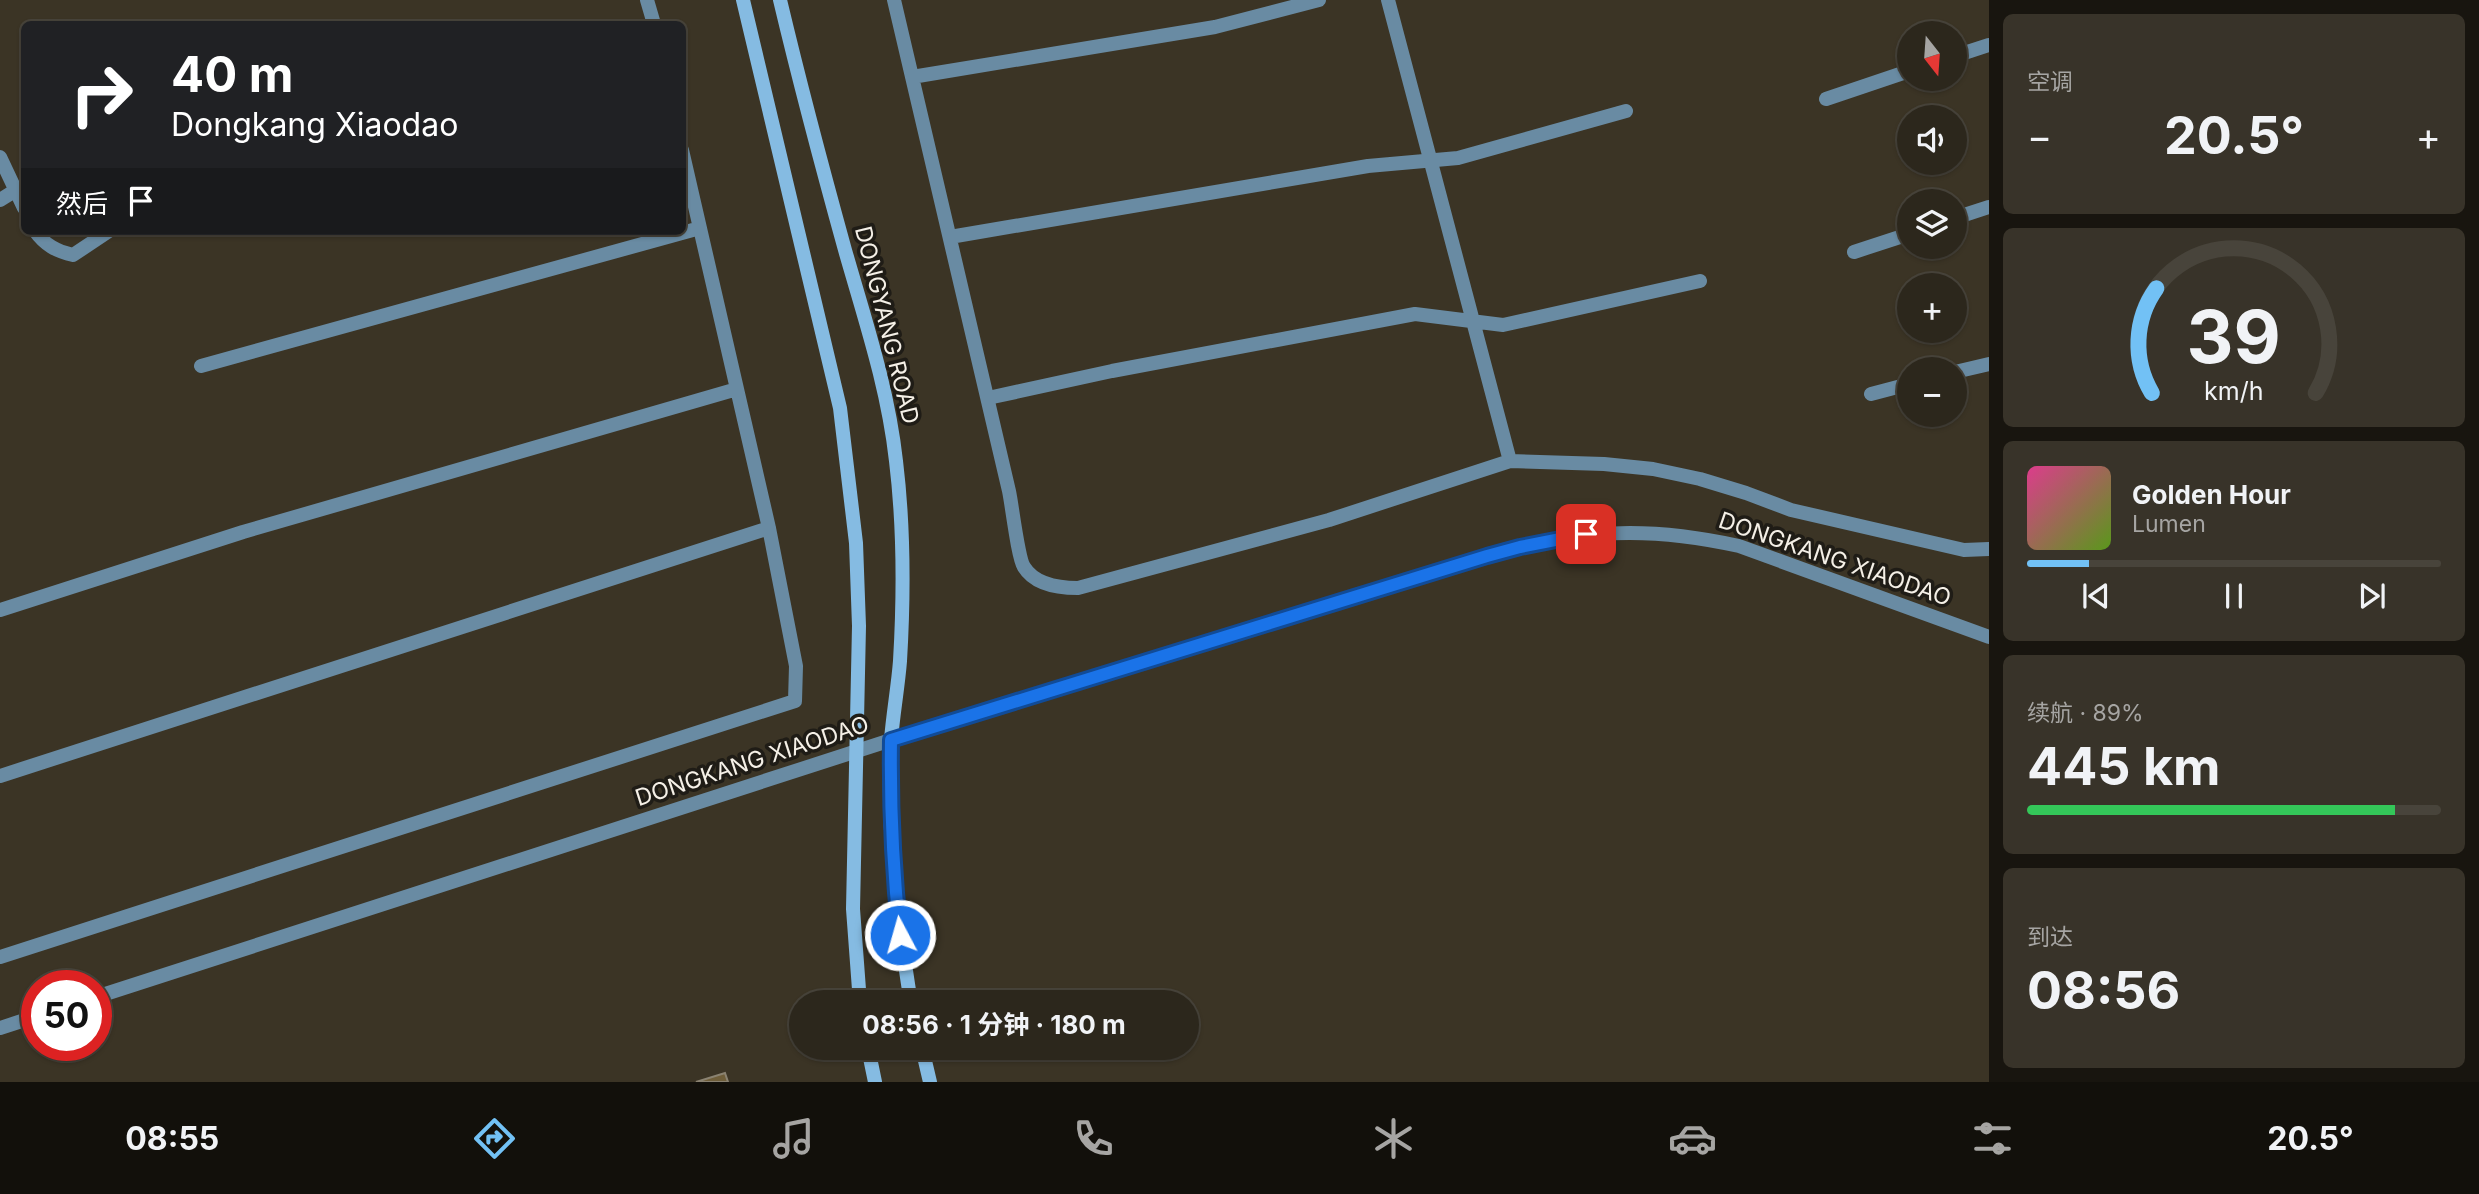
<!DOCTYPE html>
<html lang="zh">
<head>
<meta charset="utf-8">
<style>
  :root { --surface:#2c271c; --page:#383329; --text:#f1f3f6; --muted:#a6a5a3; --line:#48443b; --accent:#72c1f5 }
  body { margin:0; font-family:Inter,"Noto Sans SC",sans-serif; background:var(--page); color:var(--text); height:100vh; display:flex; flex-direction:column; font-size:26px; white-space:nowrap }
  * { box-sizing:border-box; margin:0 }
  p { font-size:23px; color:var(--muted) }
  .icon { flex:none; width:38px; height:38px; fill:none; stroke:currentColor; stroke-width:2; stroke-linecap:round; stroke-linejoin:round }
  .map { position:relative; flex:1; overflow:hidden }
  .sheet { display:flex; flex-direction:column; gap:14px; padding:14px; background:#18150f; width:490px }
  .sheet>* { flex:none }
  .top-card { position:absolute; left:21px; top:21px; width:665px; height:214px; border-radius:10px; box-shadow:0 2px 5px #0004,0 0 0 2px var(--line); background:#202124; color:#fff; overflow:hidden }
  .needle { width:46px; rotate:163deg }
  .fabs { position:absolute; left:1897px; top:21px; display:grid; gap:14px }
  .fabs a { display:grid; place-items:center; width:70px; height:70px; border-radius:50%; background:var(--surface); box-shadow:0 2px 5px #0004,0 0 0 2px var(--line); font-size:35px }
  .speed { position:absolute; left:21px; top:970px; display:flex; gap:14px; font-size:35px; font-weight:700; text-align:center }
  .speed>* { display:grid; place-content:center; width:91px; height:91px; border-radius:50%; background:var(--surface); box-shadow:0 2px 5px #0004,0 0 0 2px var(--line); line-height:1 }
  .speed .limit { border:10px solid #d22; background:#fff; color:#111 }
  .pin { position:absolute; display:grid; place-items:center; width:60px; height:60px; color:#fff; margin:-30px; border-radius:14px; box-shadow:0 4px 10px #0006 }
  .me { position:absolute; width:77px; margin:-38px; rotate:354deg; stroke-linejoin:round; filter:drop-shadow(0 0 5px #0008) }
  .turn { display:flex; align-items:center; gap:24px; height:147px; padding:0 35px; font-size:32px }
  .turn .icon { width:91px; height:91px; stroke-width:2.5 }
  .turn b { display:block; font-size:49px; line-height:60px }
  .then { display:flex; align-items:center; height:66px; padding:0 35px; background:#0003; gap:14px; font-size:26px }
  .big { font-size:52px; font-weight:700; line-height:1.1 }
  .sheet .tile { flex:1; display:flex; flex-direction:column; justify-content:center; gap:10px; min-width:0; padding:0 24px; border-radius:10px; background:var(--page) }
  .sheet .dial { align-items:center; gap:0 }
  .dial svg { height:182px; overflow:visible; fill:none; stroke:var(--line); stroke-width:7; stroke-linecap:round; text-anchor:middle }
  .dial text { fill:var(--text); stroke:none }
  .song { display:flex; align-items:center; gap:21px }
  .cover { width:84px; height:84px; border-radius:10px; background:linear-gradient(135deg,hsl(330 70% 55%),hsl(90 70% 35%)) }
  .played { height:7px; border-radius:4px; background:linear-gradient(90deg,var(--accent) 15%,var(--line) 15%) }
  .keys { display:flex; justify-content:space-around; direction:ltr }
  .heat { display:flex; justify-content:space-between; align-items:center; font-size:38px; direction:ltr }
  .charge { height:10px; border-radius:5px; background:linear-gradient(90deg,#34c759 89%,var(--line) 0) }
  .trip { position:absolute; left:789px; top:990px; width:410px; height:70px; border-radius:35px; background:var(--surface); box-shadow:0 2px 5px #0004,0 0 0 2px var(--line); font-weight:700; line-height:70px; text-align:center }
  .dock { display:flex; height:112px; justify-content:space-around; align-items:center; background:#12100b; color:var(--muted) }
  .dock .icon { width:49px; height:49px }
  .dock .on { color:var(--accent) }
  .dock b { font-size:32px; color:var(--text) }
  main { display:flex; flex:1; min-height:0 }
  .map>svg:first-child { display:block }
  .building { fill:#6f5e3a; stroke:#8a8271; stroke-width:2 }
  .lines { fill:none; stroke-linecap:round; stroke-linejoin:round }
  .service { stroke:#698ba3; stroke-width:14 }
  .tertiary { stroke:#698ba3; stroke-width:14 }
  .secondary { stroke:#85bbe2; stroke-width:14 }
  .route-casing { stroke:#114b97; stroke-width:18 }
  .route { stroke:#1a73e8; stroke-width:12 }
  .labels { text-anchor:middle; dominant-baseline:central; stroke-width:7; stroke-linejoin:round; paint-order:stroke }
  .street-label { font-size:23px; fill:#f5f0e7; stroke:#1f1c16 }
</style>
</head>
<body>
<main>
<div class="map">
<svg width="1989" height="1082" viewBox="0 0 1989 1082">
  <rect width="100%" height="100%" fill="#3b3425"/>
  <path class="building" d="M 725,1073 L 728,1082 L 696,1082 Z"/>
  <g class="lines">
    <path class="service" d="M 647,0 L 654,24
      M 894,0 L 1009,491 C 1012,505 1018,558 1024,567 C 1035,585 1059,588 1078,588 L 1329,520 L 1510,461 L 1604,464 L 1653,469 L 1700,479 L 1746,493 L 1791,510 L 1964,550 L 1989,549
      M 1388,0 L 1510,461
      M 1955,56 L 1989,45
      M 912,77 L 1215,27 L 1319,0
      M 1826,99 L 1909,71
      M 0,157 L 24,208
      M 0,200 L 16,190
      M 1955,218 L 1989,207
      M 35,231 C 45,245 56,251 73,255 L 109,231
      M 950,237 L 1368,166 L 1458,158 L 1626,111
      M 1854,252 L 1909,234
      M 201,366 L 700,228
      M 1955,372 L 1989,364
      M 1871,394 L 1909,384
      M 988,398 L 1112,371 L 1415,314 L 1503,325 L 1700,281
      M 0,610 L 243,532 L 737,389
      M 0,776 L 769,528
      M 0,957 L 795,701 L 796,666 L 769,528 L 682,150"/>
    <path class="tertiary" d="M 96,997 L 891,740 L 1487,556 C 1580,530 1644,525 1739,546 L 1989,637
      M 0,1028 L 37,1016"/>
    <path class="secondary" d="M 743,0 L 840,408 L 856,543 L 859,626 L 853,909 L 860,1003
      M 780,0 C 800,84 822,167 845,250 C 865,320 888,388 896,461 C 904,527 904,594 900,661 C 898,687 893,714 891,740 C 886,828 897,916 911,1003
      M 868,1048 L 875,1082
      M 922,1048 L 930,1082"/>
  </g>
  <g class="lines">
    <defs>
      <path id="route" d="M 900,935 C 893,870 890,806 891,740 L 1487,556 L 1520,547 L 1586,534"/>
    </defs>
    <use href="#route" class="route-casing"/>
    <use href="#route" class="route"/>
  </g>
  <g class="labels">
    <g class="street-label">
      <text transform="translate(887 325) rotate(76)">DONGYANG ROAD</text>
      <text transform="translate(1835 559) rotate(19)">DONGKANG XIAODAO</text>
      <text transform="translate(752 761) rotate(-18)">DONGKANG XIAODAO</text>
    </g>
  </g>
</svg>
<div class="fabs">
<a><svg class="needle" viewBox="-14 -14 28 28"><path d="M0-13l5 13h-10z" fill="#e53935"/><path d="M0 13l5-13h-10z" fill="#a6a5a3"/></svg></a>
<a><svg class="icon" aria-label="sound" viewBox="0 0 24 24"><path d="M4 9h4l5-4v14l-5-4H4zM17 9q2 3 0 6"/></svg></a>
<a><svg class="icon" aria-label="layers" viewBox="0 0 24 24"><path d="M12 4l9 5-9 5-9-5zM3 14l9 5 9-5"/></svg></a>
<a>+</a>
<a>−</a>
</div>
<div class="speed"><div class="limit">50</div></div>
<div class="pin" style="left:1586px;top:534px;background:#d93025"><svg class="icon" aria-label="arrive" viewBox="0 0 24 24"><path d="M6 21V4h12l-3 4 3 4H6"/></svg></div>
<svg class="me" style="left:900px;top:935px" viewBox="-20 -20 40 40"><circle r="17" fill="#1a73e8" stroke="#fff" stroke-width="3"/><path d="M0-11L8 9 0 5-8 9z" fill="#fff"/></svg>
<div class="trip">08:56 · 1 分钟 · 180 m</div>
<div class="top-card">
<div class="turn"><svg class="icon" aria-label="right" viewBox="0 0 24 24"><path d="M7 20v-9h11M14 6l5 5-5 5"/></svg><div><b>40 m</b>Dongkang Xiaodao</div></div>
<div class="then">然后<svg class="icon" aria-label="arrive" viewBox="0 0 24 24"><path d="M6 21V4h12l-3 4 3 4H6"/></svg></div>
</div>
</div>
<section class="sheet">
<div class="tile"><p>空调</p>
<div class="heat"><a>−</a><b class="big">20.5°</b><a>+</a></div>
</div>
<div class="tile dial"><svg viewBox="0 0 100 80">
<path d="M14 69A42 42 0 1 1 86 69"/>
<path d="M14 69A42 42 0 0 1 16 23" stroke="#72c1f5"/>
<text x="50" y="56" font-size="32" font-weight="700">39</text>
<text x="50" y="72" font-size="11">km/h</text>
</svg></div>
<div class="tile">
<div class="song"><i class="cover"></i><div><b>Golden Hour</b><p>Lumen</p></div></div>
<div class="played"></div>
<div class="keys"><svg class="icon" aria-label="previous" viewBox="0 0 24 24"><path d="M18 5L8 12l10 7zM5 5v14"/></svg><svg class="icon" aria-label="pause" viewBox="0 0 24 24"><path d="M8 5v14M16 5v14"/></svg><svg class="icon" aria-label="next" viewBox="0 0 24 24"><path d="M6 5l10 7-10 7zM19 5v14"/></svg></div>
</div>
<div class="tile"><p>续航 · 89%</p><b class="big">445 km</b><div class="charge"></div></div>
<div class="tile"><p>到达</p><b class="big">08:56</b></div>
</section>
</main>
<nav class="dock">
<b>08:55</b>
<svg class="icon on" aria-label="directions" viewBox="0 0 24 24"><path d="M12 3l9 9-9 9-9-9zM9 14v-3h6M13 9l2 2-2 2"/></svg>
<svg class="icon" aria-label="music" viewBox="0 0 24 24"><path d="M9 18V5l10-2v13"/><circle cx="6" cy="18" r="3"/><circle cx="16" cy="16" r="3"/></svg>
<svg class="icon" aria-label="phone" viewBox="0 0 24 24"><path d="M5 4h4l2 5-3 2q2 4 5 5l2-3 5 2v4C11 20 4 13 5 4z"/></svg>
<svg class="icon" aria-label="climate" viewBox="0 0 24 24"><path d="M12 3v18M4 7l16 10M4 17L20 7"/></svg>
<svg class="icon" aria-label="car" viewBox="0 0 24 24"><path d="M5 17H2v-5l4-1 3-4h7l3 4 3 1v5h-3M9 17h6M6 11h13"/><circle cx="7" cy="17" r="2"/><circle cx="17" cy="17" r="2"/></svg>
<svg class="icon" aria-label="filters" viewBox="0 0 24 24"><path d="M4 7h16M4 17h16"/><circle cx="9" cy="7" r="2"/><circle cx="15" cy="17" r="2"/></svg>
<b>20.5°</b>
</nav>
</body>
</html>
